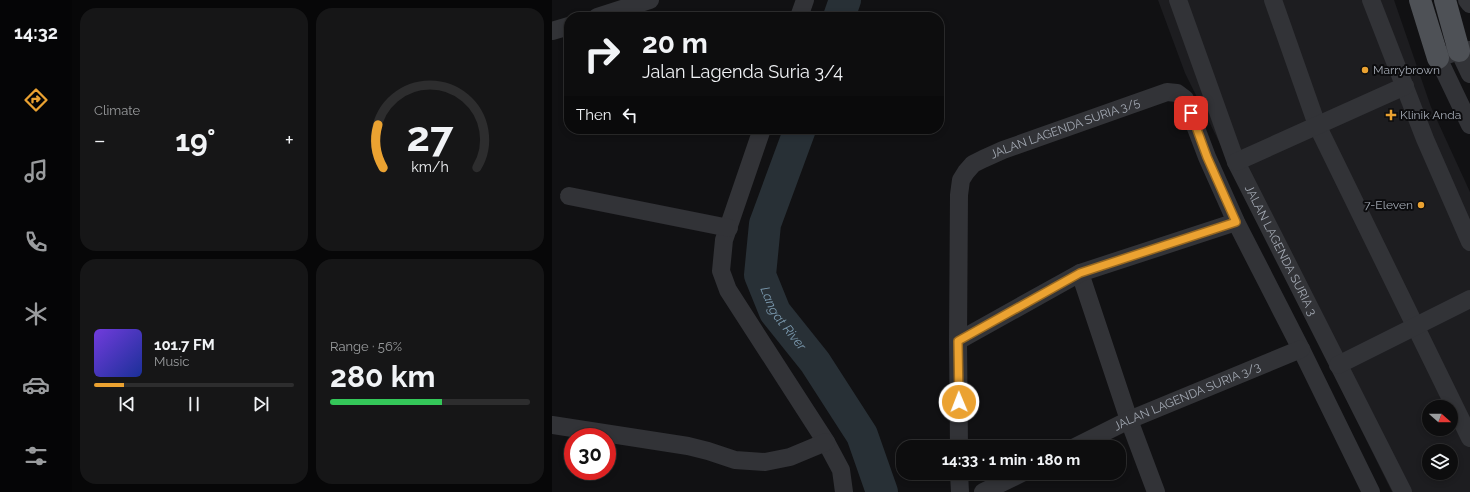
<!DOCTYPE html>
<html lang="en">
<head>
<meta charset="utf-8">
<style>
  :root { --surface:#0d0d0e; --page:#161617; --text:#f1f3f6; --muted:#9a9c9e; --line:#2d2d2e; --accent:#eba231 }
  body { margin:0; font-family:Raleway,sans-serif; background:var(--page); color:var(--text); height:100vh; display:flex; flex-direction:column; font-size:15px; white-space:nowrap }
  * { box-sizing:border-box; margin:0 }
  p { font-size:13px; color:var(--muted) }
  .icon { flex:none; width:22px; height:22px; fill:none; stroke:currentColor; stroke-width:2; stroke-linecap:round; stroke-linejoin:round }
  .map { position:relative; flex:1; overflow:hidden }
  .sheet { display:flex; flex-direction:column; gap:8px; padding:8px; background:#070708; width:480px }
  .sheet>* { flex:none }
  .top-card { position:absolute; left:12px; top:12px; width:380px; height:122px; border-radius:16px; box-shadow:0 2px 6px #0003,0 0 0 1px var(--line); background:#0d0d0e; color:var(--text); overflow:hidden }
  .needle { width:26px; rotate:111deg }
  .fabs { position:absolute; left:870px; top:400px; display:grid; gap:8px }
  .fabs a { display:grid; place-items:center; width:36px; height:36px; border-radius:50%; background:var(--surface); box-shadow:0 2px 6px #0003,0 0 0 1px var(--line); font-size:20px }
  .speed { position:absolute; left:12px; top:428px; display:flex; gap:8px; font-size:20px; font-weight:700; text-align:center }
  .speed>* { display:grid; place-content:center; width:52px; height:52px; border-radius:50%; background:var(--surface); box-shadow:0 2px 6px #0003,0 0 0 1px var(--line); line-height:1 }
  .speed .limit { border:6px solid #d22; background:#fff; color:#111 }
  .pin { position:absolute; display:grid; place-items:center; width:34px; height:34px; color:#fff; margin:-17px; border-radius:8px; box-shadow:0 2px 6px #0006 }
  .me { position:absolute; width:44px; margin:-22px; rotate:359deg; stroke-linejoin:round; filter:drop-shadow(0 0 3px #0008) }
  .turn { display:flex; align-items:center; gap:14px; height:84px; padding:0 12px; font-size:18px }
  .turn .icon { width:52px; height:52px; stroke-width:2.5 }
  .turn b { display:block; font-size:28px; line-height:34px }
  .then { display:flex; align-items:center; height:38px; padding:0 12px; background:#0003; gap:8px; font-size:15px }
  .big { font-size:30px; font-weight:700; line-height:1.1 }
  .sheet .card { flex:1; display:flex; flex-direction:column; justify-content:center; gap:6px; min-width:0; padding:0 14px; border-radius:16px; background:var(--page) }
  .sheet .dial { align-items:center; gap:0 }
  .dial svg { height:104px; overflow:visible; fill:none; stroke:var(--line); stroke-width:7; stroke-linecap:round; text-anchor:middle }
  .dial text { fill:var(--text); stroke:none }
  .song { display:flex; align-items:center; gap:12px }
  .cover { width:48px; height:48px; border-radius:6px; background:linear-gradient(135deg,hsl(260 70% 55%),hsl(230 70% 35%)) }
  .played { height:4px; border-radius:2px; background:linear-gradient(90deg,var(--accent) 15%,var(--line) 15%) }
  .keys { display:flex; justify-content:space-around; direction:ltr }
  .heat { display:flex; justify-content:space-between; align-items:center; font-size:22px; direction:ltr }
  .charge { height:6px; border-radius:3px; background:linear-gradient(90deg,#34c759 56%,var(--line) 0) }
  .sheet .tiles { flex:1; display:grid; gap:8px; grid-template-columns:repeat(2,1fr) }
  .trip { position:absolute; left:344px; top:440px; width:230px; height:40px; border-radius:16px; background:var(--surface); box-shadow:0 2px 6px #0003,0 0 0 1px var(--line); font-weight:700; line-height:40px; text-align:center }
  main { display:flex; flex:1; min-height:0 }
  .tab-bar { display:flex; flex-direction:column; width:72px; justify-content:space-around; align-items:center; background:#050506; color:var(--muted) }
  .tab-bar .icon { width:28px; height:28px }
  .tab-bar .active { color:var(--accent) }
  .tab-bar b { font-size:18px; color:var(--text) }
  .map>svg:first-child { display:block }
  .built { fill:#1d1d20; fill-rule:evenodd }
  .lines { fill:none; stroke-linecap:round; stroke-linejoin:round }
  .river { stroke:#283036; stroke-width:32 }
  .minor { stroke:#323337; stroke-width:18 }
  .major { stroke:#4e5156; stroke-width:22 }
  .route-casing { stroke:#996920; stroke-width:10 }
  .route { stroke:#eba231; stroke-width:7 }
  .poi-dot { fill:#eba231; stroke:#0c0c0e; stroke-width:1.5 }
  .labels { text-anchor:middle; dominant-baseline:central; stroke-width:4; stroke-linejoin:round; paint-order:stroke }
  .poi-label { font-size:12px; fill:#a3a9b3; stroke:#0c0c0e; text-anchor:start }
  .street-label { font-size:12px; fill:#a3a9b3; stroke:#0c0c0e }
  .water-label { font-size:13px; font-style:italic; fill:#7a98ad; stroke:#0c0c0e }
</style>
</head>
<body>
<main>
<nav class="tab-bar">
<b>14:32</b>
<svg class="icon active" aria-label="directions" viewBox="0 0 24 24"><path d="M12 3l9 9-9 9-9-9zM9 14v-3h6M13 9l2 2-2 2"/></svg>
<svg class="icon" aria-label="music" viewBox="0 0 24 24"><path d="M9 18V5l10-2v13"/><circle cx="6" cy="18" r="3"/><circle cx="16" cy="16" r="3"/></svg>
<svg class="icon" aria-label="phone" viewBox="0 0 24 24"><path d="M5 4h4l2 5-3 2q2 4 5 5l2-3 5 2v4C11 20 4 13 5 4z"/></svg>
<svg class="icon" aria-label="climate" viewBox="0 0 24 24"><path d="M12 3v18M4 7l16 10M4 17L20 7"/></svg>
<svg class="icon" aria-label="car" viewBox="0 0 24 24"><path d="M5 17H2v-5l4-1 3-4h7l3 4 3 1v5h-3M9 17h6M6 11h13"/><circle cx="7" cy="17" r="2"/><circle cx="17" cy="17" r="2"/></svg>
<svg class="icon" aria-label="filters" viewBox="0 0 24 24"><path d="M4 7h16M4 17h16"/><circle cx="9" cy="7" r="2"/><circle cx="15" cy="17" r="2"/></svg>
</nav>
<section class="sheet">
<div class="tiles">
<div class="card"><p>Climate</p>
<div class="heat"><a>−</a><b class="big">19°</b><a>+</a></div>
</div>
<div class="card dial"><svg viewBox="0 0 100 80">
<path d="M14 69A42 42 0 1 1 86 69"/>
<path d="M14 69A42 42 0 0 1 10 36" stroke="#eba231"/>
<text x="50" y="56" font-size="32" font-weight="700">27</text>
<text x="50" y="72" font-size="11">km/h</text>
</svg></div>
<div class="card">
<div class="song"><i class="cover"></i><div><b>101.7 FM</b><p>Music</p></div></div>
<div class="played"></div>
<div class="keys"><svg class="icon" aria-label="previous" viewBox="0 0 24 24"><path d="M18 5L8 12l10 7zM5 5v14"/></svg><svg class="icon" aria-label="pause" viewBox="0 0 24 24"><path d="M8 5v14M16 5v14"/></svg><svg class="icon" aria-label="next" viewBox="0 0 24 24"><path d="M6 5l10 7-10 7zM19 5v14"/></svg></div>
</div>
<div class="card"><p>Range · 56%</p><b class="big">280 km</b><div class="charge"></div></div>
</div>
</section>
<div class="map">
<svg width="918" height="492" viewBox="0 0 918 492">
  <rect width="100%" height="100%" fill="#111113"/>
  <path class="built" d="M 606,0 L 842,0 L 879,107 L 918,192 L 918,492 L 840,492 L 633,73 ZM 877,407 L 899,407 L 899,429 L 877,429 ZM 877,451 L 899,451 L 899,473 L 877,473 Z"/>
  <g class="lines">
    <g class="river">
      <path d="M 287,17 L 293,0"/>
      <path id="s1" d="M 248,129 L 213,224 L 208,275 L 223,312 L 263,362 L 310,435 L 330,492"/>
    </g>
    <g class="minor">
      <path id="s2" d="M 626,0 L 684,162 L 851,492"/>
      <path d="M 721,0 L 765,125 L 918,438"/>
      <path d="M 819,0 L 873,139 L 918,242"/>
      <path d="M 915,0 L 918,4"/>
      <path d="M 45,17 L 98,0"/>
      <path d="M 247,17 L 253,0"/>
      <path d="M 0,31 L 17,26"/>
      <path d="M 918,50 L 907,51 L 886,58 L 918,125"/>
      <path d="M 907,51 L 918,74"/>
      <path d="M 210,129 L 172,240 L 169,271 L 176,290 L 274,442 L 289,470 L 292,492"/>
      <path d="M 684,162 L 853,86"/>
      <path d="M 17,196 L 177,228"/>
      <path d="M 528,273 L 577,420 L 604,492"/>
      <path d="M 406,341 L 528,273 L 684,222"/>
      <path d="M 786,365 L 918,299"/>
      <path d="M 0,425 L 136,446 L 156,451 L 183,460 L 213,462 L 238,457 L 274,442"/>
      <path id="s3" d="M 407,447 L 406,341 L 407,195 L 409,180 L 414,172 L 421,164 L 431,159 L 451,150 L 615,92 L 625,93 L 633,99 L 655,157 L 684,222 L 749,349 L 819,492"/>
      <path id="s4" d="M 523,447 L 577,420 L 749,349"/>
      <path d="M 407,473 L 408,492"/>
      <path d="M 431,492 L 470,473"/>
    </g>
    <path class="major" d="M 868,0 L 886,58
      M 893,0 L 907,51"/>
  </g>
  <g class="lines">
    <defs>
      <path id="route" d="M 407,402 L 406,341 L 528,273 L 684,222 L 655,157 L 639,113"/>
    </defs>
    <use href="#route" class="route-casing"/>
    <use href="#route" class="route"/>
  </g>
  <g class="poi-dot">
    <circle cx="813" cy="70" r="4"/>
    <path d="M837 109h4v4h4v4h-4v4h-4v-4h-4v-4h4z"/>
    <circle cx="869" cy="205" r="4"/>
  </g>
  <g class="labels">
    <g class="poi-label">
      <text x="821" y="70">Marrybrown</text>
      <text x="848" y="115">Klinik Anda</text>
      <text x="861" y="205" text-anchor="end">7-Eleven</text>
    </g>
    <g class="street-label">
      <text stroke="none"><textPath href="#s3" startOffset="386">JALAN LAGENDA SURIA 3/5</textPath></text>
      <text stroke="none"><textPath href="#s2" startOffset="271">JALAN LAGENDA SURIA 3</textPath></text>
      <text stroke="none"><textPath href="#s4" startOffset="123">JALAN LAGENDA SURIA 3/3</textPath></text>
    </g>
    <g class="water-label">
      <text stroke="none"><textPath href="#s1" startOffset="202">Langat River</textPath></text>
    </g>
  </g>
</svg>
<div class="fabs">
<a><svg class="needle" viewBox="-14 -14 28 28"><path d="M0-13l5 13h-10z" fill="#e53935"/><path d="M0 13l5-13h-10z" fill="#9a9c9e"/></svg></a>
<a><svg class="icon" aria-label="layers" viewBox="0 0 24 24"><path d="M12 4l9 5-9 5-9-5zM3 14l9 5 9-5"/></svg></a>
</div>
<div class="speed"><div class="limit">30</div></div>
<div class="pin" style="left:639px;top:113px;background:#d93025"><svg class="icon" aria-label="arrive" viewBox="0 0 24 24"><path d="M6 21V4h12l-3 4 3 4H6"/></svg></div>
<svg class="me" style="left:407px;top:402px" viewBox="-20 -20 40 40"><circle r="17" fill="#eba231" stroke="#fff" stroke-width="3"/><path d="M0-11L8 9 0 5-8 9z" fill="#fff"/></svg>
<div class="trip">14:33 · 1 min · 180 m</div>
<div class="top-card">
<div class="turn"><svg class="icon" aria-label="right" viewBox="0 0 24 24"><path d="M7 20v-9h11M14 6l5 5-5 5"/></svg><div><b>20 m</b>Jalan Lagenda Suria 3/4</div></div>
<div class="then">Then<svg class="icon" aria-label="left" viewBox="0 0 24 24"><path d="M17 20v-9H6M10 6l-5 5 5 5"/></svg></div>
</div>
</div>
</main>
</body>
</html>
